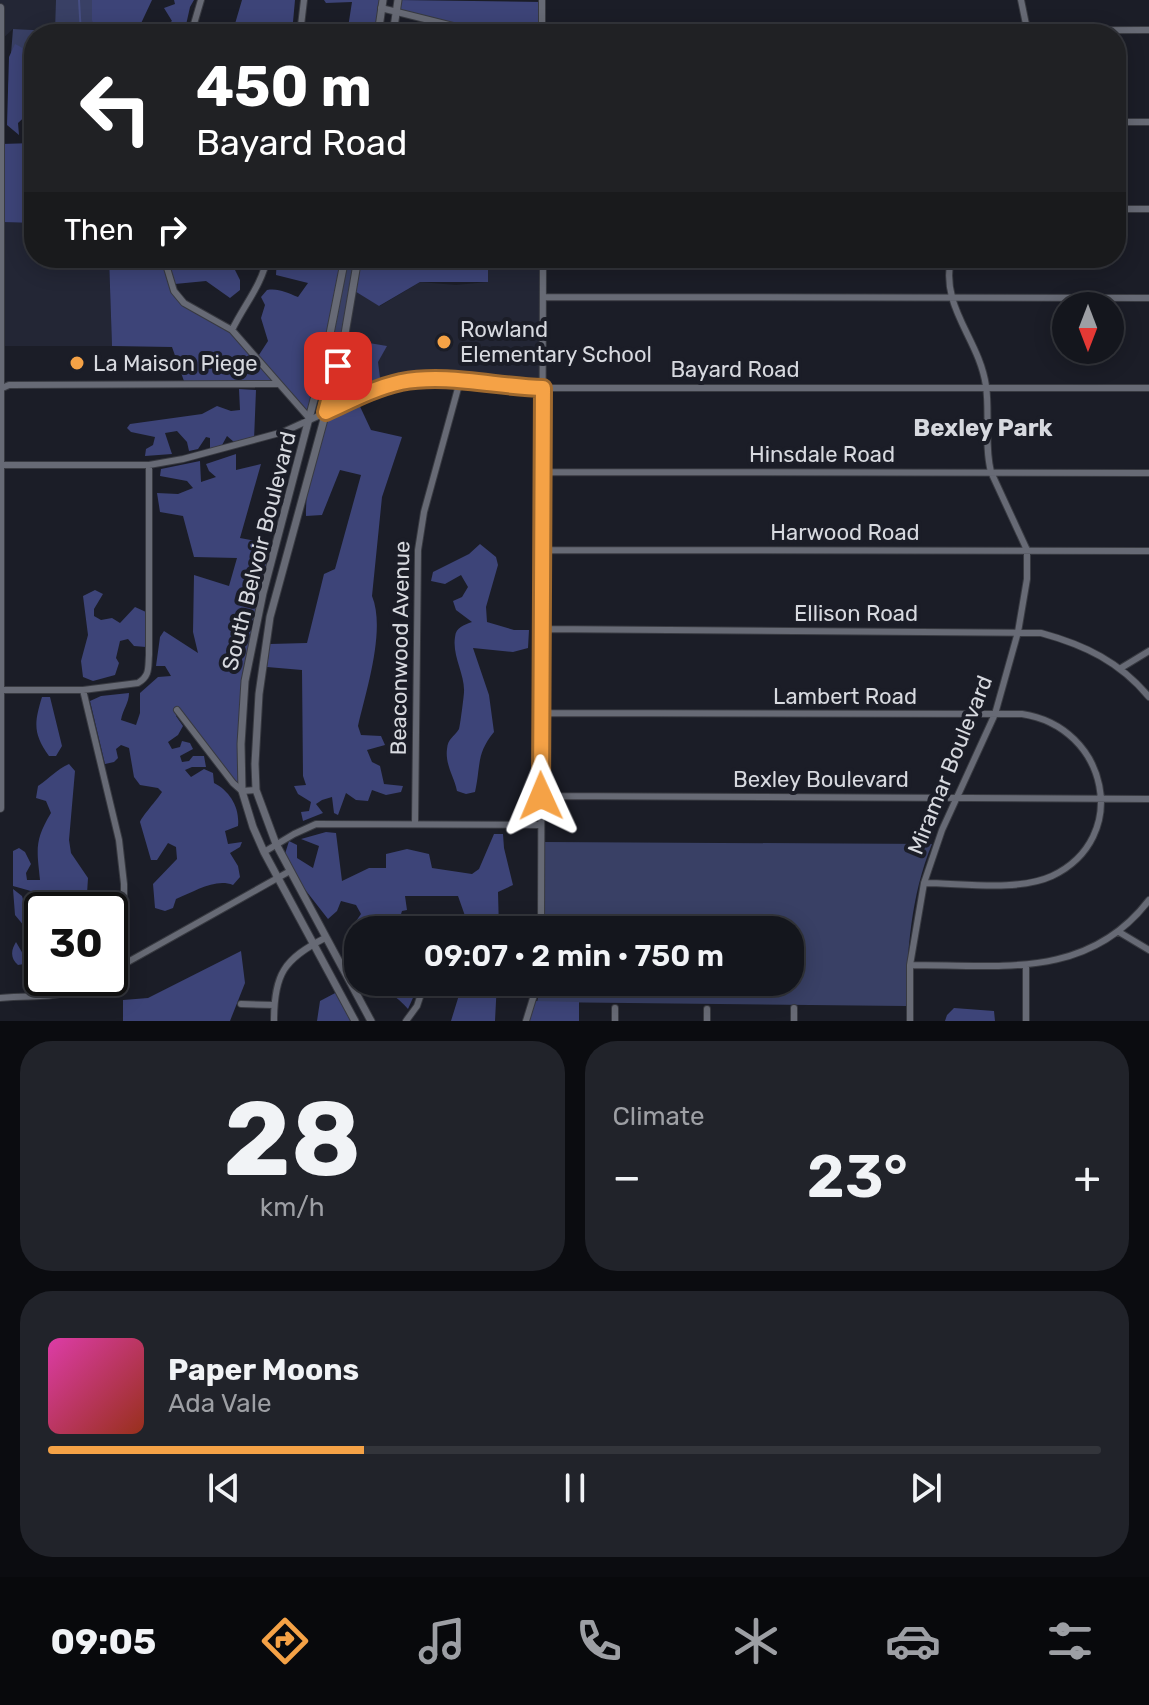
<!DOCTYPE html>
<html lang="en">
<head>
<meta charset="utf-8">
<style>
  :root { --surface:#14161d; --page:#21232a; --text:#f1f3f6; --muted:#9d9fa4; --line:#33353b; --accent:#f5a246 }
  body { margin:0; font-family:Rubik,sans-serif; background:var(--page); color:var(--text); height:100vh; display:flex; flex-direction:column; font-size:30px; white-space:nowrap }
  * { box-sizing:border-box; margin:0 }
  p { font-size:26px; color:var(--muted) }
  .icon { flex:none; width:44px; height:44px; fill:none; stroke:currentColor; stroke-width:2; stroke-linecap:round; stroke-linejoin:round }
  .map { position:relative; height:1021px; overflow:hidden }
  .details { display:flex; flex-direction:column; gap:20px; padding:20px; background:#0b0c10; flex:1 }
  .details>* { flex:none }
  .banner { position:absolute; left:24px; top:24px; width:1102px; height:244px; border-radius:32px; box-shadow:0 4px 20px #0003,0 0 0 2px var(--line); background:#202124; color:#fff; overflow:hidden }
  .needle { width:52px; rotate:180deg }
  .tools { position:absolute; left:1052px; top:292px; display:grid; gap:16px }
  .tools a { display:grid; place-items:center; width:72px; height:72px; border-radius:50%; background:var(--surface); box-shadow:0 4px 20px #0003,0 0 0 2px var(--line); font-size:40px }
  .speed { position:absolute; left:24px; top:892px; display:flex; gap:16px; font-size:40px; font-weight:700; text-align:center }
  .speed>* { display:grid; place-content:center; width:104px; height:104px; border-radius:50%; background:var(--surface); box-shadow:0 4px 20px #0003,0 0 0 2px var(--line); line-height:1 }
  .speed .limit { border:4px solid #111; border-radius:12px; background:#fff; color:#111 }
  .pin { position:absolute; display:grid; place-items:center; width:68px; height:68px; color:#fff; margin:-34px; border-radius:16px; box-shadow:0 4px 12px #0006 }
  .me { position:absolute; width:88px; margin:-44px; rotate:359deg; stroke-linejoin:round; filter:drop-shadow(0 0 6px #0008) }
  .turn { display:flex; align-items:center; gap:28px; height:168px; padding:0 40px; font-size:36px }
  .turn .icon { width:104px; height:104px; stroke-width:2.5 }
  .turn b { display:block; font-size:56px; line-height:68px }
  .then { display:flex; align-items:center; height:76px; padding:0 40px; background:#0003; gap:16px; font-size:30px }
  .big { font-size:60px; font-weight:600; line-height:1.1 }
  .details .card { flex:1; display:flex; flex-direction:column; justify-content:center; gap:12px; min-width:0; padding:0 28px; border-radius:32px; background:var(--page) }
  .details .dial { align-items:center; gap:0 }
  .dial b { font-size:104px; line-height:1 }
  .song { display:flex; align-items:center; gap:24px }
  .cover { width:96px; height:96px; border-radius:12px; background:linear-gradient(135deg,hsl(320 70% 55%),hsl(10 70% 35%)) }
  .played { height:8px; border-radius:4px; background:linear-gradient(90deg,var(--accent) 30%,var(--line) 30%) }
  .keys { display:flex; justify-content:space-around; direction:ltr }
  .heat { display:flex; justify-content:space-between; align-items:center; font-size:44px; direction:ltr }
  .details .tiles { flex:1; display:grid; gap:20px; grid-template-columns:1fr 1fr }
  .card:last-child { grid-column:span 2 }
  .trip { position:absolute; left:344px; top:916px; width:460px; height:80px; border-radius:32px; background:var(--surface); box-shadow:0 4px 20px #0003,0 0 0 2px var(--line); font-weight:600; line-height:80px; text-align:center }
  .tabs { display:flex; height:128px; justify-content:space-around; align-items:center; background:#08090c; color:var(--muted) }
  .tabs .icon { width:56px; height:56px }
  .tabs .active { color:var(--accent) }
  .tabs b { font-size:36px; color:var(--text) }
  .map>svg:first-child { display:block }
  .built { fill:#232635 }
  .green { fill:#394065 }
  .forest { fill:#3d4478 }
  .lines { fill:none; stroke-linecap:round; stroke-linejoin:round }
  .stream { stroke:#464e83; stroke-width:2 }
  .minor-casing { stroke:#383a41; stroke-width:8 }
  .tertiary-casing { stroke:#383a41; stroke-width:9 }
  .secondary-casing { stroke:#383a41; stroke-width:10 }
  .minor { stroke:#676a75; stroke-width:6 }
  .tertiary { stroke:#676a75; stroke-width:7 }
  .secondary { stroke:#676a75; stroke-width:8 }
  .route-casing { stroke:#9f692e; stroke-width:20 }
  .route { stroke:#f5a246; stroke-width:14 }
  .poi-dot { fill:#f5a246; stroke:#1b1d27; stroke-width:3 }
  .labels { text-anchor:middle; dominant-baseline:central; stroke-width:8; stroke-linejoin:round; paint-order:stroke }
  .poi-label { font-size:22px; fill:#d7d9df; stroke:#1b1d27; text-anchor:start }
  .street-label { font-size:22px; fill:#d7d9df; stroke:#1b1d27 }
  .neighbourhood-label { font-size:24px; font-weight:bold; fill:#d7d9df; stroke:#1b1d27 }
</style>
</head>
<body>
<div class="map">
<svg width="1149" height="1021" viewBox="0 0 1149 1021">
  <rect width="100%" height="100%" fill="#1b1d27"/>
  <path class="built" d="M 0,0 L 56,0 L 56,31 L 13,29 L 0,41 Z
    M 1,222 L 34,223 L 34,258 L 109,258 L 112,346 L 1,346 Z
    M 488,258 L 543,258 L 543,388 L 460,381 L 404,382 L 326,412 L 353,290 L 380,306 L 420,282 L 456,285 L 487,282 Z"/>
  <path class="green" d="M 56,0 L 134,0 L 126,34 L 34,34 L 34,92 L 8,92 L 13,29 L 55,31 Z
    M 347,258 L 355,258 L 349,300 L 328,392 L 321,390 Z
    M 545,842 L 932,844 C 911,895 907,951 906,1006 L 537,1002 L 542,982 L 790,982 L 790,930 L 545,930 Z"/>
  <path class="forest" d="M 92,0 L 152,0 L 136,34 L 97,34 L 92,20 Z
    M 174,0 L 194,0 L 190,7 L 186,25 L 179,31 L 161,30 L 172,21 L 164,8 L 175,4 Z
    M 242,0 L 295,0 L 293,22 L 286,34 L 232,34 Z
    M 324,0 L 383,0 L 378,34 L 347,34 L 352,2 L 326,3 Z
    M 398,0 L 542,2 L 542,32 L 468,29 L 467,34 L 437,34 L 439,24 L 396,13 Z
    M 15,44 C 42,56 34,82 34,108 L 18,123 L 19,135 L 7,125 L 9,57 Z
    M 34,143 L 34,223 L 1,222 L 1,144 Z
    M 109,258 L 164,258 L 174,290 L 184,303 L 232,330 L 257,358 L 268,341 L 261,318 L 265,305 L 261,297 L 267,290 C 279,288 287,293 298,297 L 308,283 L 276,275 L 277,258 L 345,258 L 310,419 L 279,385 L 185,384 L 172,347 L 112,346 Z
    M 167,258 L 184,258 L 190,264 L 199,258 L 229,258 L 240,280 L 240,290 L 230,298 L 206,281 L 175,284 Z
    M 358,258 L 488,258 L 488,282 L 420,282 L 379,306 L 353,290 Z
    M 369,343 L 387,346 L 378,362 L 380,378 L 343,392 L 342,387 L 346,374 L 360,365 Z
    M 239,389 L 256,390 L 254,440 L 234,442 L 227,436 L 221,447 L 210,449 L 210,438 L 206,437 L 198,449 L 189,451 L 187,442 L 177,431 L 165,433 L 172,454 L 145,456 L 146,449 L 153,445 L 155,437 L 131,432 L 127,428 L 130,424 L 202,414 L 217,406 L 231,411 L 240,410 Z
    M 356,398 L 371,430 L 402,437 L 382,497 L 372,596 C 386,630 366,691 358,726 L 361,735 L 381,736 L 385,745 L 367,750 L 372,762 L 380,766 L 384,784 L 403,786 L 401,792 L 386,795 L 372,790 L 368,801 L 356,800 L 346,793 L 338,815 L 334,813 L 332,797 L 322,800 L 316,804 L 323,813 L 303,821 L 301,812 L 309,811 L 311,802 L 298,794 L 294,786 L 306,785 L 303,776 L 302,670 L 267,667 L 270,644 L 307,643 L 324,574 L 335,569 L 361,475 L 340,470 L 322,515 L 306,516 C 305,481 317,446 326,412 Z
    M 236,454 L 236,470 L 261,464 L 240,538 L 276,545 L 245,681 L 242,791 L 177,711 L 176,716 L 183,726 L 178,735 L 168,742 L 172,749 L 180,747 L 182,741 L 190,743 L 193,749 L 180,756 L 182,762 L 189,761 L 193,756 L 204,756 L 206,767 L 192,767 L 185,770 L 191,777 L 204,769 L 213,773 L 214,783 C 230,791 240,808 238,826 L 225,831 L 228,844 L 242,842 L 240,847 L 230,853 L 238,866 L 240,877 L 233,885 C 215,878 194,892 176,899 L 173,908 L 165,911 L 155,908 L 153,884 L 177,859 L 176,847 L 168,843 L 157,860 L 151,860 L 140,822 C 142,816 157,800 162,792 L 158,788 L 140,785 L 134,777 L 129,748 L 121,745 L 116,749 L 118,758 L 114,762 L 105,764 L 90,701 L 101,696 L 129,693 C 129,703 123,709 121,720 L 136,725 L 140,713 L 140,693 L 158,677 L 171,676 L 165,666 L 156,666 L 160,637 L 164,631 L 198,653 L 193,632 L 194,575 L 229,586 L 237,558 L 194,557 L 183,516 L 160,512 L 157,493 L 178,494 L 193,488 L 187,481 L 160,476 L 161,469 L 200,461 L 201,482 L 216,477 L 209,471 L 206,464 Z
    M 480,544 L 496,557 L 498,565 L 486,607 L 487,622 L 514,630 L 529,630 L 528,648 L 513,652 L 473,648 L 489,695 L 494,732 C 476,754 481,765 475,792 L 466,794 L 457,791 C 454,776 445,765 447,749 C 448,738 454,737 459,729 C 460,727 464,695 464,692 C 465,674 452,656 455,637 C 456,627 464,625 472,622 L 456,610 L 453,601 L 462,597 L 468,587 L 461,575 L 445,584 L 431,581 L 433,572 L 469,554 Z
    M 95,590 L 103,594 L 94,609 L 94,616 L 101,620 L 112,618 L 120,623 L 135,607 L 146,612 L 146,647 L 134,646 L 128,639 L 120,641 L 116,658 L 119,663 L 115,675 L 93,681 L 83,677 L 81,661 L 88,635 L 83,596 Z
    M 42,697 L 50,697 L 62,746 L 56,756 L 49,756 C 33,734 34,723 42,697 Z
    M 69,764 L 75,771 L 69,840 L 71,853 L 88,878 L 86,910 L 42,910 L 42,961 L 18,965 C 10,958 11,950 16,942 L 23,954 L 35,956 L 42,950 L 35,946 L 24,948 L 22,943 L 34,938 L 15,915 L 13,889 L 22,896 L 25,906 L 32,907 L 41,900 L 38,893 L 13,886 L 13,851 L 19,848 L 25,852 L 31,864 L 26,873 L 27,880 L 40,880 C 37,850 34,841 51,813 L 46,801 L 36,798 L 38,786 C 50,778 56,770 69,764 Z
    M 326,832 L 336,833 L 342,881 L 369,868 L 386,868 L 386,854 L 407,849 L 429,854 L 432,868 L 472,874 L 479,869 L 494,834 L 503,834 L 504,848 L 513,885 L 498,892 L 499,930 L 470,930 L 458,896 L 405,896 L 407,910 L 402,911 L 396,930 L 359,930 L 354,924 L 361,914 L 356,905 L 341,901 L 337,911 L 328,919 L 303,887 L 285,854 L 289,841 L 297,845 L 297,858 L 313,868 L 319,846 L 301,839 Z
    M 241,951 L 245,983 L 230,1021 L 123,1021 L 123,1000 L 148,998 Z
    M 367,982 L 420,982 L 408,1009 C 391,989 385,995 367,982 Z
    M 463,982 L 497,982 L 495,1021 L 451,1021 Z
    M 339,991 L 355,1021 L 317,1021 L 320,1001 Z
    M 533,1001 L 579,1002 L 579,1021 L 526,1021 Z
    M 954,1008 L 994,1011 L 995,1021 L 945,1021 L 947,1015 Z"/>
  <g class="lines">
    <path class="stream" d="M 79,0 L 81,34"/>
    <defs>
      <path id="minor" d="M 542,0 L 542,34
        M 1021,0 L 1028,34
        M 381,8 L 457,27 L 499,32 L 1149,30
        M 191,34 L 201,0
        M 300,34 L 304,0
        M 1116,122 L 1149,122
        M 1116,209 L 1149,209
        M 164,258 L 174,291 L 184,303 L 232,330 L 310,419
        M 543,297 L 1149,298
        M 232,330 C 244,305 262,285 267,258
        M 0,389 L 9,385 L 279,384
        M 1,465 L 149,465 L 183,459 L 283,432 L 382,387 L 433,379 L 543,388 L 1149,388
        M 542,472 L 1149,473
        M 542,550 L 1149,551
        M 542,629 L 1041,633 C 1085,645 1120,662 1149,697
        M 1121,668 L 1149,651
        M 0,690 L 83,690 L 138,683 C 150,676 148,668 149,655 L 149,465
        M 83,690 L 119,840 L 124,884 L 124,965
        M 177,710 L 233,783 L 242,791 L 256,790
        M 540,713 L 1022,714 C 1108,727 1132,838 1052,876 C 1017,892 962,883 924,883
        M 541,796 L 1149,799
        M 415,824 L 418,550 L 424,512 L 460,381
        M 264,852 L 294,834 L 316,824 L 541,825
        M 426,930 L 432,927 L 440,930
        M 541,930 L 543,258
        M 1119,932 L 1149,950
        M 910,965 C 999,965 1088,980 1149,900
        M 110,972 L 290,871
        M 0,998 C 46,994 56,1002 100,978
        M 241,1004 L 274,1005
        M 615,1008 L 615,1021
        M 274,1021 C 274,974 284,959 325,938
        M 406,1021 L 417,1006 L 425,982
        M 526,1021 L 538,982
        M 707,1021 L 707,1009
        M 794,1021 L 794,1008
        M 910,1021 L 910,965 L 924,883 L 942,830 L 995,714 L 1018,632 L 1027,579 L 1027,550 L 991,472 C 984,444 990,415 986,386 C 979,338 940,308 951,258
        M 1026,1021 L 1026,966"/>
      <path id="tertiary" d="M 378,34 L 383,0
        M 393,34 L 398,0
        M 345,258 L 326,354 L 263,593 L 245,681 L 241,744 L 242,791 L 253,827 L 264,852 L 355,1021
        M 358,258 L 341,357 L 270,617 L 259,694 L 255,764 L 256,790 L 276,844 L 371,1021"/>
      <path id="secondary" d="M 0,8 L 0,808"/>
    </defs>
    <use href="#minor" class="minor-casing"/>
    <use href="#tertiary" class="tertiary-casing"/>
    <use href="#secondary" class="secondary-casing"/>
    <use href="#minor" class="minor"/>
    <use href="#tertiary" class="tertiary"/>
    <use href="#secondary" class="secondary"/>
  </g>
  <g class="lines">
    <defs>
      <path id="route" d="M 338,366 L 326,412 C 350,401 374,388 401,382 C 447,373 497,387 543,388 L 541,796"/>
    </defs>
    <use href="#route" class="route-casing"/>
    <use href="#route" class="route"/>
  </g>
  <g class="poi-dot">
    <circle cx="444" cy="342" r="8"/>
    <circle cx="77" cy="363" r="8"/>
  </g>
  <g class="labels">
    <g class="poi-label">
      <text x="460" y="329">Rowland<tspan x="460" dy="25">Elementary School</tspan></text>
      <text x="93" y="363">La Maison Piege</text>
    </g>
    <g class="street-label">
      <text x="735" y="369">Bayard Road</text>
      <text x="822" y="454">Hinsdale Road</text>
      <text x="845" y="532">Harwood Road</text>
      <text transform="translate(259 551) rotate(-76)">South Belvoir Boulevard</text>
      <text x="856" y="613">Ellison Road</text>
      <text transform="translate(400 648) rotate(-89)">Beaconwood Avenue</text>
      <text x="845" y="696">Lambert Road</text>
      <text transform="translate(950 765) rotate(-68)">Miramar Boulevard</text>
      <text x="821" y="779">Bexley Boulevard</text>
    </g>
    <g class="neighbourhood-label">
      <text x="983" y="428">Bexley Park</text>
    </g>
  </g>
</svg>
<div class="tools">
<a><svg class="needle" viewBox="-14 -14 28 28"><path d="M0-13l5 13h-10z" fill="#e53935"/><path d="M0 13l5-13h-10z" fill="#9d9fa4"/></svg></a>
</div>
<div class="speed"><div class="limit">30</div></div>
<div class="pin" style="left:338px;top:366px;background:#d93025"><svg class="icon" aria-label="arrive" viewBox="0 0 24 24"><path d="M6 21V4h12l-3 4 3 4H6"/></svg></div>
<svg class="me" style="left:541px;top:796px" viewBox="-20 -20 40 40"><path d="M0-17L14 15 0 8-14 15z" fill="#f5a246" stroke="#fff" stroke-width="4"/></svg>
<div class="trip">09:07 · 2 min · 750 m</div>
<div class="banner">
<div class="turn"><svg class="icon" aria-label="left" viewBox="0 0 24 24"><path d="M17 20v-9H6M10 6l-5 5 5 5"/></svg><div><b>450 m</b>Bayard Road</div></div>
<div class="then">Then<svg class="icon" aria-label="right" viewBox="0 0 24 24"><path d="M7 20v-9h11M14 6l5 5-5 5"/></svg></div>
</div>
</div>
<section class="details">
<div class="tiles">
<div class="card dial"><b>28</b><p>km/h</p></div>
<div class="card"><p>Climate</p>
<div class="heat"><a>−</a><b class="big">23°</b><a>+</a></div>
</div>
<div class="card">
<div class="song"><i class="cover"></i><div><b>Paper Moons</b><p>Ada Vale</p></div></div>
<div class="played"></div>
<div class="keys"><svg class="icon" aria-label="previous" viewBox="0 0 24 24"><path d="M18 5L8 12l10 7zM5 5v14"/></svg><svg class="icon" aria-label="pause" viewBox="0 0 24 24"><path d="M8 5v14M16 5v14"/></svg><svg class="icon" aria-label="next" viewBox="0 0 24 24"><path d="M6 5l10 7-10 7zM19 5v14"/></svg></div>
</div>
</div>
</section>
<nav class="tabs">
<b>09:05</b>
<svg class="icon active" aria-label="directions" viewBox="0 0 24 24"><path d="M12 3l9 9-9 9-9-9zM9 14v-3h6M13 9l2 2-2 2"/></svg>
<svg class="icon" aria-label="music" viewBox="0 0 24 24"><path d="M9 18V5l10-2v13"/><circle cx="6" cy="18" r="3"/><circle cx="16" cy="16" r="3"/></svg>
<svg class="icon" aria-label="phone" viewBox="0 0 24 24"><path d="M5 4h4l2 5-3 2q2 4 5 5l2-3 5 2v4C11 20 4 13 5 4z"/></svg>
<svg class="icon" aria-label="climate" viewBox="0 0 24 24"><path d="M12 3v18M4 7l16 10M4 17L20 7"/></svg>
<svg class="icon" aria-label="car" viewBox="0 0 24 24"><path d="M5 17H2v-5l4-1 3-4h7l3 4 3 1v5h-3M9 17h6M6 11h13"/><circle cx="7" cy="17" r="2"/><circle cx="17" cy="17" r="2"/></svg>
<svg class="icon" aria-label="filters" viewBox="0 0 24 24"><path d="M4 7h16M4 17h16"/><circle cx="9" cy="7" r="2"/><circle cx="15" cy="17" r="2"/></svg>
</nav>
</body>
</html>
